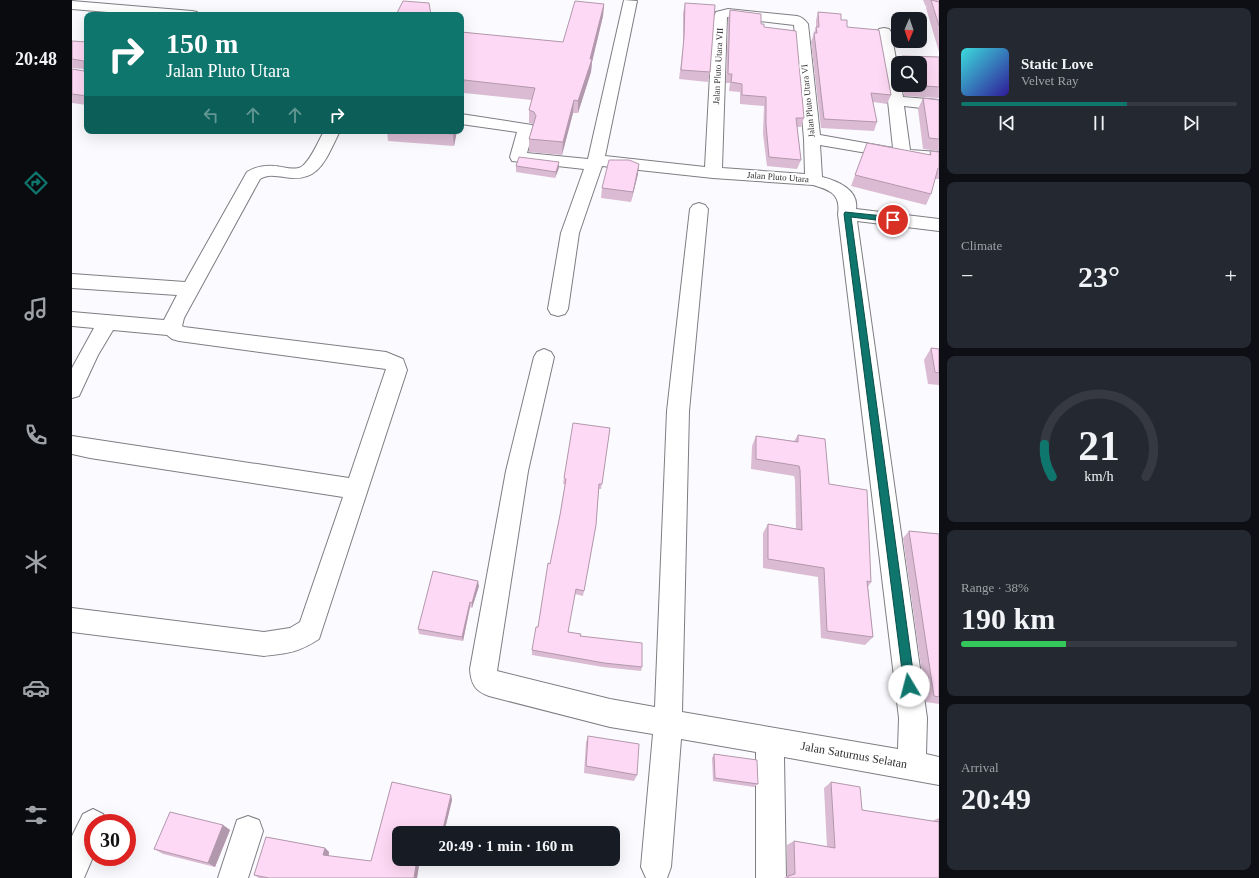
<!DOCTYPE html>
<html lang="en">
<head>
<meta charset="utf-8">
<style>
  :root { --surface:#171b24; --page:#242831; --text:#f1f3f6; --muted:#9ea1a6; --line:#363941; --accent:#0f766e }
  body { margin:0; font-family:Georgia,serif; background:var(--page); color:var(--text); height:100vh; display:flex; flex-direction:column; font-size:15px; white-space:nowrap }
  * { box-sizing:border-box; margin:0 }
  p { font-size:13px; color:var(--muted) }
  .icon { flex:none; width:22px; height:22px; fill:none; stroke:currentColor; stroke-width:2; stroke-linecap:round; stroke-linejoin:round }
  .map { position:relative; flex:1; overflow:hidden }
  .details { display:flex; flex-direction:column; gap:8px; padding:8px; background:#0d0f14; width:320px }
  .details>* { flex:none }
  .hud { position:absolute; left:12px; top:12px; width:380px; height:122px; border-radius:8px; box-shadow:0 4px 16px #0002; background:#0f766e; color:#fff; overflow:hidden }
  .needle { width:26px; rotate:182deg }
  .controls { position:absolute; left:819px; top:12px; display:grid; gap:8px }
  .controls a { display:grid; place-items:center; width:36px; height:36px; border-radius:8px; background:var(--surface); box-shadow:0 4px 16px #0002; font-size:20px }
  .speed { position:absolute; left:12px; top:814px; display:flex; gap:8px; font-size:20px; font-weight:700; text-align:center }
  .speed>* { display:grid; place-content:center; width:52px; height:52px; border-radius:50%; background:var(--surface); box-shadow:0 4px 16px #0002; line-height:1 }
  .speed .limit { border:6px solid #d22; background:#fff; color:#111 }
  .pin { position:absolute; display:grid; place-items:center; width:34px; height:34px; color:#fff; margin:-17px; border:2px solid #fff; border-radius:50%; box-shadow:0 1px 4px #0007 }
  .me { position:absolute; width:44px; margin:-22px; rotate:352deg; stroke-linejoin:round; filter:drop-shadow(0 0 3px #0008) }
  .turn { display:flex; align-items:center; gap:14px; height:84px; padding:0 16px; font-size:18px }
  .turn .icon { width:52px; height:52px; stroke-width:2.5 }
  .turn b { display:block; font-size:28px; line-height:34px }
  .lanes { display:flex; align-items:center; height:38px; padding:0 16px; background:#0003; justify-content:center; gap:20px; direction:ltr }
  .lanes .off { opacity:.35 }
  .big { font-size:30px; font-weight:600; line-height:1.1 }
  .details .widget { flex:1; display:flex; flex-direction:column; justify-content:center; gap:6px; min-width:0; padding:0 14px; border-radius:8px; background:var(--page) }
  .details .dial { align-items:center; gap:0 }
  .dial svg { height:104px; overflow:visible; fill:none; stroke:var(--line); stroke-width:7; stroke-linecap:round; text-anchor:middle }
  .dial text { fill:var(--text); stroke:none }
  .song { display:flex; align-items:center; gap:12px }
  .cover { width:48px; height:48px; border-radius:6px; background:linear-gradient(135deg,hsl(180 70% 55%),hsl(250 70% 35%)) }
  .played { height:4px; border-radius:2px; background:linear-gradient(90deg,var(--accent) 60%,var(--line) 60%) }
  .keys { display:flex; justify-content:space-around; direction:ltr }
  .heat { display:flex; justify-content:space-between; align-items:center; font-size:22px; direction:ltr }
  .charge { height:6px; border-radius:3px; background:linear-gradient(90deg,#34c759 38%,var(--line) 0) }
  .trip { position:absolute; left:320px; top:826px; width:228px; height:40px; border-radius:8px; background:var(--surface); box-shadow:0 4px 16px #0002; font-weight:600; line-height:40px; text-align:center }
  main { display:flex; flex:1; min-height:0 }
  .menu { display:flex; flex-direction:column; width:72px; justify-content:space-around; align-items:center; background:#090b0e; color:var(--muted) }
  .menu .icon { width:28px; height:28px }
  .menu .selected { color:var(--accent) }
  .menu b { font-size:18px; color:var(--text) }
  .map>svg:first-child { display:block }
  .lines { fill:none; stroke-linecap:round; stroke-linejoin:round }
  .minor-casing { stroke:#7e7d82; stroke-width:2 }
  .minor { fill:#fff; fill-rule:evenodd }
  .wall { fill:#dabbd3 }
  .shaded-wall { fill:#b298ac }
  .building { fill:#fed9f5; stroke:#b298ac }
  .route { fill:#0f766e; stroke:#0a4d48 }
  .labels { text-anchor:middle; dominant-baseline:central; stroke-width:4; stroke-linejoin:round; paint-order:stroke }
  .far-street-label { font-size:9px; fill:#2f2e30; stroke:#fff }
  .near-street-label { font-size:12px; fill:#2f2e30; stroke:#fff }
</style>
</head>
<body>
<main>
<nav class="menu">
<b>20:48</b>
<svg class="icon selected" aria-label="directions" viewBox="0 0 24 24"><path d="M12 3l9 9-9 9-9-9zM9 14v-3h6M13 9l2 2-2 2"/></svg>
<svg class="icon" aria-label="music" viewBox="0 0 24 24"><path d="M9 18V5l10-2v13"/><circle cx="6" cy="18" r="3"/><circle cx="16" cy="16" r="3"/></svg>
<svg class="icon" aria-label="phone" viewBox="0 0 24 24"><path d="M5 4h4l2 5-3 2q2 4 5 5l2-3 5 2v4C11 20 4 13 5 4z"/></svg>
<svg class="icon" aria-label="climate" viewBox="0 0 24 24"><path d="M12 3v18M4 7l16 10M4 17L20 7"/></svg>
<svg class="icon" aria-label="car" viewBox="0 0 24 24"><path d="M5 17H2v-5l4-1 3-4h7l3 4 3 1v5h-3M9 17h6M6 11h13"/><circle cx="7" cy="17" r="2"/><circle cx="17" cy="17" r="2"/></svg>
<svg class="icon" aria-label="filters" viewBox="0 0 24 24"><path d="M4 7h16M4 17h16"/><circle cx="9" cy="7" r="2"/><circle cx="15" cy="17" r="2"/></svg>
</nav>
<div class="map">
<svg width="867" height="878" viewBox="0 0 867 878">
  <rect width="100%" height="100%" fill="#fbfafe"/>
  <g class="lines">
    <defs>
      <path id="minor" d="M 552,0 L 565,1 L 533,156 L 633,167 L 641,19 L 644,12 L 656,9 L 725,16 C 730,17 733,20 736,24 L 748,135 L 821,148 L 816,101 L 805,32 L 807,29 L 812,28 L 817,29 L 819,32 L 826,70 L 826,85 L 829,85 L 831,97 L 867,100 L 867,110 L 832,106 L 838,150 L 867,152 L 867,162 L 830,159 L 748,145 L 750,177 C 766,181 787,190 784,209 L 867,219 L 867,231 L 785,221 L 855,718 L 854,754 L 867,757 L 867,785 L 712,757 L 714,878 L 684,878 L 684,752 L 609,739 L 599,867 L 595,878 L 574,878 L 569,867 L 581,734 L 538,727 L 417,696 C 403,691 399,684 398,669 L 434,471 L 462,357 L 465,352 L 472,349 L 479,352 L 482,357 L 456,471 L 425,671 L 538,699 L 583,707 L 595,411 L 618,209 L 621,205 L 627,203 L 633,205 L 636,209 L 617,411 L 610,712 L 826,749 L 827,718 L 766,214 C 769,194 758,190 741,185 L 641,178 L 530,166 L 507,233 L 496,309 L 493,314 L 486,316 L 479,314 L 476,309 L 489,233 L 512,169 L 440,161 L 438,157 L 445,132 L 389,124 L 389,114 L 460,125 L 462,128 L 455,153 L 516,159 ZM 655,17 L 722,25 L 732,139 L 733,174 L 650,168 Z
        M 0,1 L 120,11 L 125,12 L 127,15 L 71,15 L 0,9 Z
        M 252,131 L 268,131 C 254,158 248,184 212,177 C 203,176 196,174 188,179 L 112,318 L 110,326 L 112,327 L 314,352 L 331,359 L 335,370 L 247,639 C 225,653 217,653 192,656 L 0,632 L 0,608 L 192,632 L 218,628 L 228,622 L 271,497 L 18,458 L 0,454 L 0,436 L 277,478 L 314,369 L 107,341 L 100,339 L 95,335 L 41,330 L 26,355 L 7,396 L 0,398 L 0,368 L 22,328 L 0,326 L 0,312 L 92,320 L 105,295 L 0,288 L 0,274 L 113,282 L 175,172 C 183,167 192,165 202,166 C 209,166 222,171 229,167 C 238,162 247,140 252,131 Z
        M 21,809 L 31,814 L 35,823 L 21,823 L 21,857 L 12,878 L 0,878 L 0,836 L 11,814 Z
        M 176,816 L 187,820 L 191,831 L 176,878 L 146,878 L 165,820 Z"/>
    </defs>
    <use href="#minor" class="minor-casing"/>
    <use href="#minor" class="minor"/>
  </g>
  <path class="wall" d="M 851,0 L 867,0 L 867,52 L 854,8 L 855,5 L 854,7 Z
    M 613,3 L 638,72 L 636,82 L 607,79 L 611,46 L 611,13 Z
    M 532,4 L 531,16 L 520,62 L 519,72 L 506,113 L 501,113 L 490,155 L 457,152 L 457,139 L 461,124 L 457,123 L 457,110 L 460,100 L 392,93 L 389,32 L 491,42 Z
    M 658,10 L 689,24 L 692,27 L 732,118 L 729,127 L 725,127 L 729,160 L 725,169 L 695,166 L 691,134 L 692,106 L 668,104 L 668,92 L 657,91 L 658,83 L 654,83 L 656,19 Z
    M 746,12 L 769,20 L 819,95 L 815,104 L 801,102 L 805,122 L 802,131 L 749,128 L 739,42 L 744,27 L 744,20 Z
    M 0,41 L 15,42 L 15,105 L 0,103 L 0,69 L 12,71 L 12,69 L 0,68 Z
    M 830,56 L 867,57 L 867,98 L 832,96 L 831,85 L 848,85 L 848,63 L 827,63 Z
    M 851,98 L 867,100 L 867,151 L 851,149 L 846,109 Z
    M 315,131 L 385,131 L 382,146 L 316,141 Z
    M 795,143 L 857,155 L 858,151 L 867,152 L 867,179 L 863,179 L 859,194 L 854,205 L 779,186 Z
    M 444,166 L 487,168 L 483,178 L 444,172 Z
    M 566,174 L 559,202 L 529,198 L 530,188 Z
    M 859,348 L 867,349 L 867,385 L 856,384 L 852,360 Z
    M 538,428 L 529,489 L 527,489 L 524,525 L 511,596 L 503,594 L 496,632 L 508,636 L 570,667 L 569,671 L 531,667 L 460,655 L 460,650 L 466,627 L 478,564 L 488,515 L 493,484 L 491,484 L 492,478 Z
    M 726,435 L 757,484 L 799,582 L 796,587 L 801,637 L 793,645 L 749,638 L 746,577 L 691,568 L 691,533 L 696,524 L 724,529 L 723,480 L 722,476 L 679,469 L 680,446 L 684,436 L 722,441 Z
    M 837,531 L 867,534 L 867,704 L 854,702 L 831,538 Z
    M 407,586 L 400,608 L 398,607 L 391,641 L 347,634 L 346,629 Z
    M 516,736 L 565,775 L 562,781 L 512,773 L 514,742 Z
    M 642,754 L 686,784 L 682,787 L 641,781 L 640,758 Z
    M 320,782 L 379,795 L 380,800 L 372,833 L 327,833 L 327,859 L 348,859 L 345,878 L 187,878 L 182,875 L 194,837 L 253,848 L 257,852 L 257,856 L 299,861 Z
    M 759,782 L 790,810 L 860,821 L 867,818 L 867,878 L 712,878 L 715,876 L 715,845 L 722,841 L 755,847 L 752,788 Z
    M 151,825 L 158,830 L 143,867 L 91,854 L 82,849 Z"/>
  <path class="shaded-wall" d="M 532,4 L 531,16 L 520,62 L 519,72 L 506,113 L 506,101 Z
    M 392,80 L 392,93 L 389,110 L 389,94 Z
    M 502,100 L 501,113 L 490,155 L 491,142 Z
    M 382,131 L 385,131 L 382,146 L 381,134 Z
    M 487,162 L 487,168 L 483,178 L 484,172 Z
    M 567,164 L 566,174 L 559,202 L 561,192 Z
    M 406,581 L 407,586 L 400,608 L 400,603 Z
    M 398,602 L 398,607 L 391,641 L 390,637 Z
    M 379,795 L 380,800 L 372,833 L 370,833 Z
    M 151,825 L 158,830 L 143,867 L 136,863 Z
    M 253,848 L 257,852 L 256,859 L 251,855 Z
    M 345,859 L 348,859 L 345,878 L 342,878 Z"/>
  <path class="building" d="M 859,0 L 867,2 L 867,26 Z
    M 331,1 L 357,3 L 359,15 L 324,15 Z
    M 503,1 L 532,4 L 518,59 L 520,59 L 506,101 L 502,100 L 491,142 L 457,139 L 464,116 L 462,112 L 457,110 L 463,88 L 392,80 L 389,94 L 389,32 L 491,42 Z
    M 613,3 L 643,5 L 638,72 L 609,70 L 612,37 Z
    M 658,10 L 689,14 L 689,24 L 692,24 L 692,27 L 724,31 L 732,118 L 724,118 L 729,160 L 697,157 L 694,125 L 694,97 L 670,95 L 670,84 L 659,82 L 660,74 L 656,74 Z
    M 746,12 L 769,14 L 769,20 L 775,20 L 775,27 L 807,30 L 819,95 L 799,93 L 805,122 L 752,119 L 742,33 L 745,33 L 744,27 L 747,27 Z
    M 0,41 L 15,42 L 15,96 L 0,94 L 0,69 L 12,71 L 12,61 L 0,59 Z
    M 830,56 L 867,57 L 867,87 L 840,85 L 848,85 L 848,63 L 831,63 Z
    M 851,98 L 867,100 L 867,139 L 857,138 Z
    M 346,131 L 382,131 L 381,134 Z
    M 795,143 L 859,155 L 858,151 L 867,152 L 867,168 L 866,168 L 859,194 L 783,175 Z
    M 447,157 L 487,162 L 484,172 L 444,166 Z
    M 537,160 L 557,160 L 567,164 L 561,192 L 530,188 Z
    M 859,348 L 867,349 L 867,373 L 863,372 Z
    M 501,423 L 538,428 L 530,484 L 527,484 L 524,525 L 512,591 L 504,589 L 496,632 L 509,634 L 508,636 L 570,643 L 570,667 L 532,663 L 460,650 L 464,627 L 466,627 L 476,563 L 478,564 L 488,515 L 494,479 L 492,478 Z
    M 726,435 L 753,439 L 757,484 L 795,490 L 799,582 L 795,581 L 801,637 L 755,631 L 752,568 L 696,559 L 696,524 L 730,530 L 728,470 L 727,466 L 684,459 L 684,436 L 726,442 Z
    M 837,531 L 867,534 L 867,697 L 862,696 Z
    M 361,571 L 406,581 L 400,603 L 398,602 L 390,637 L 346,629 Z
    M 516,736 L 567,744 L 565,775 L 514,766 Z
    M 642,754 L 685,760 L 686,784 L 643,778 Z
    M 320,782 L 379,795 L 370,833 L 327,833 L 327,859 L 345,859 L 342,878 L 197,878 L 182,875 L 194,837 L 253,848 L 251,855 L 299,861 Z
    M 759,782 L 788,787 L 790,810 L 867,822 L 867,878 L 716,878 L 716,876 L 723,874 L 722,841 L 763,848 Z
    M 98,812 L 151,825 L 136,863 L 82,849 Z"/>
  <path class="route" d="M 773,212 L 821,217 L 825,220 L 821,222 L 779,217 L 843,686 L 841,690 L 837,692 L 833,690 L 832,686 L 772,214 Z"/>
  <g class="labels">
    <g class="far-street-label">
      <text transform="translate(646 66) rotate(-87)">Jalan Pluto Utara VII</text>
      <text transform="translate(736 101) rotate(-96)">Jalan Pluto Utara VI</text>
      <text transform="translate(706 177) rotate(4)">Jalan Pluto Utara</text>
    </g>
    <g class="near-street-label">
      <text transform="translate(782 755) rotate(10)">Jalan Saturnus Selatan</text>
    </g>
  </g>
</svg>
<div class="controls">
<a><svg class="needle" viewBox="-14 -14 28 28"><path d="M0-13l5 13h-10z" fill="#e53935"/><path d="M0 13l5-13h-10z" fill="#9ea1a6"/></svg></a>
<a><svg class="icon" aria-label="search" viewBox="0 0 24 24"><circle cx="10" cy="10" r="6"/><path d="M15 15l6 6"/></svg></a>
</div>
<div class="speed"><div class="limit">30</div></div>
<div class="pin" style="left:821px;top:220px;background:#d93025"><svg class="icon" aria-label="arrive" viewBox="0 0 24 24"><path d="M6 21V4h12l-3 4 3 4H6"/></svg></div>
<svg class="me" style="left:837px;top:686px" viewBox="-20 -20 40 40"><circle r="19" fill="#fff"/><path d="M0-13L10 11 0 6-10 11z" fill="#0f766e"/></svg>
<div class="trip">20:49 · 1 min · 160 m</div>
<div class="hud">
<div class="turn"><svg class="icon" aria-label="right" viewBox="0 0 24 24"><path d="M7 20v-9h11M14 6l5 5-5 5"/></svg><div><b>150 m</b>Jalan Pluto Utara</div></div>
<div class="lanes"><svg class="icon off" aria-label="left" viewBox="0 0 24 24"><path d="M17 20v-9H6M10 6l-5 5 5 5"/></svg><svg class="icon off" aria-label="ahead" viewBox="0 0 24 24"><path d="M12 20V5M6 11l6-6 6 6"/></svg><svg class="icon off" aria-label="ahead" viewBox="0 0 24 24"><path d="M12 20V5M6 11l6-6 6 6"/></svg><svg class="icon" aria-label="right" viewBox="0 0 24 24"><path d="M7 20v-9h11M14 6l5 5-5 5"/></svg></div>
</div>
</div>
<section class="details">
<div class="widget">
<div class="song"><i class="cover"></i><div><b>Static Love</b><p>Velvet Ray</p></div></div>
<div class="played"></div>
<div class="keys"><svg class="icon" aria-label="previous" viewBox="0 0 24 24"><path d="M18 5L8 12l10 7zM5 5v14"/></svg><svg class="icon" aria-label="pause" viewBox="0 0 24 24"><path d="M8 5v14M16 5v14"/></svg><svg class="icon" aria-label="next" viewBox="0 0 24 24"><path d="M6 5l10 7-10 7zM19 5v14"/></svg></div>
</div>
<div class="widget"><p>Climate</p>
<div class="heat"><a>−</a><b class="big">23°</b><a>+</a></div>
</div>
<div class="widget dial"><svg viewBox="0 0 100 80">
<path d="M14 69A42 42 0 1 1 86 69"/>
<path d="M14 69A42 42 0 0 1 8 44" stroke="#0f766e"/>
<text x="50" y="56" font-size="32" font-weight="700">21</text>
<text x="50" y="72" font-size="11">km/h</text>
</svg></div>
<div class="widget"><p>Range · 38%</p><b class="big">190 km</b><div class="charge"></div></div>
<div class="widget"><p>Arrival</p><b class="big">20:49</b></div>
</section>
</main>
</body>
</html>
